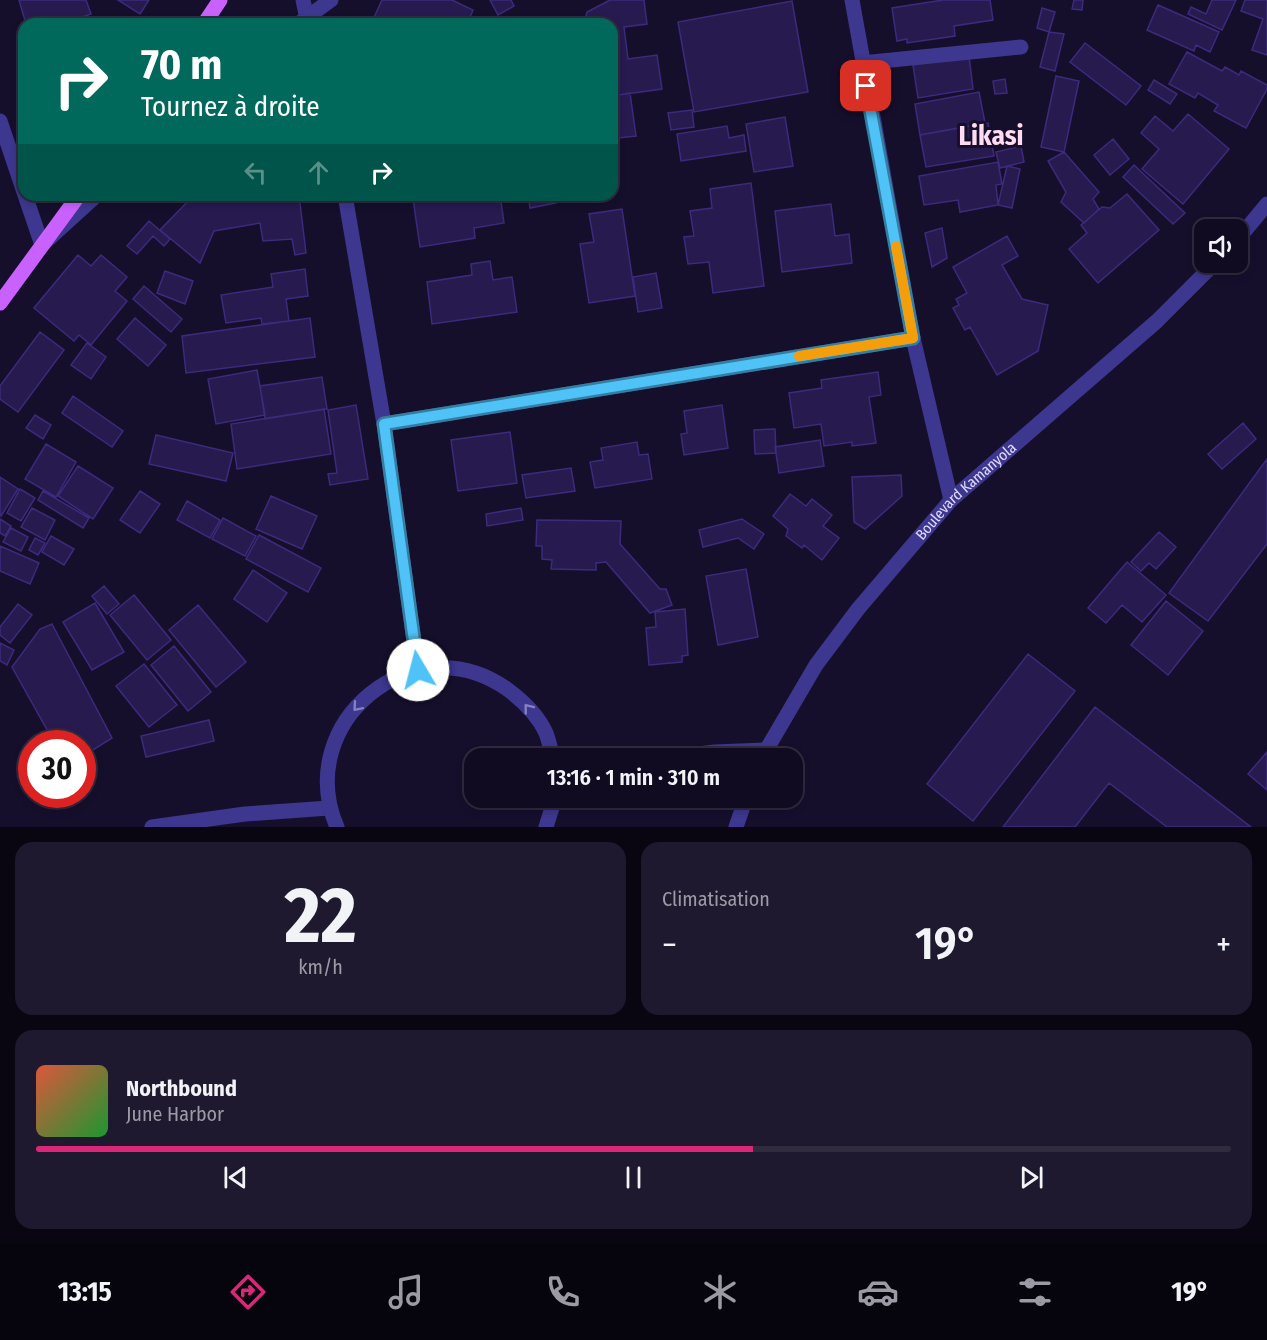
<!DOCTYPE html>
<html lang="fr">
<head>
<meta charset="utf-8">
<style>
  :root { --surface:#100b21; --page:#1e192e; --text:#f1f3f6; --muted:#9c9ba5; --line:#302b3f; --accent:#db2777 }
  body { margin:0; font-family:"Fira Sans Condensed",sans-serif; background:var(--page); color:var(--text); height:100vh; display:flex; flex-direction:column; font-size:22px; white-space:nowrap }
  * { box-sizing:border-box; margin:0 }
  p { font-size:20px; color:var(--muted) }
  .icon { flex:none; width:33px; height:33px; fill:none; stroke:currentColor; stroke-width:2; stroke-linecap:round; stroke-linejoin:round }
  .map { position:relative; height:827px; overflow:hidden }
  .details { display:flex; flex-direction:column; gap:15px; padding:15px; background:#090612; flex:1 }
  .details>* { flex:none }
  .hud { position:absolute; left:18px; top:18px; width:600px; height:183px; border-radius:18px; box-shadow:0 3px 9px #0003,0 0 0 2px var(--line); background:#00695c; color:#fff; overflow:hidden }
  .tools { position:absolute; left:1194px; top:219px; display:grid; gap:12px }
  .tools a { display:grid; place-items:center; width:54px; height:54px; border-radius:12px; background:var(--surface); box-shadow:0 3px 9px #0003,0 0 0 2px var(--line); font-size:30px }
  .speed { position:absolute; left:18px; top:730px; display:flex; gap:12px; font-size:30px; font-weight:700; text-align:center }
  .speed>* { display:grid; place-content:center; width:78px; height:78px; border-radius:50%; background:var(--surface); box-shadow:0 3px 9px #0003,0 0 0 2px var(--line); line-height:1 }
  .speed .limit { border:9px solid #d22; background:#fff; color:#111 }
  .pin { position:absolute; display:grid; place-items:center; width:51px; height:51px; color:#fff; margin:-26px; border-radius:12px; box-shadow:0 3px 9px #0006 }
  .me { position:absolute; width:66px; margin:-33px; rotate:352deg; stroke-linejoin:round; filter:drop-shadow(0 0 4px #0008) }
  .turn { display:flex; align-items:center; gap:21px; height:126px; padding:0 24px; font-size:27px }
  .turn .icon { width:78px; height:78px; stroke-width:2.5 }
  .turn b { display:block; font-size:42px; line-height:51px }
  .lanes { display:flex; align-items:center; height:57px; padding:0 24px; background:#0003; justify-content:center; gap:30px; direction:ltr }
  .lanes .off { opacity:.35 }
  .big { font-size:45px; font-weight:600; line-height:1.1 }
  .details .widget { flex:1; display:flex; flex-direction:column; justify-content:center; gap:9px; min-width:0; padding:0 21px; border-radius:18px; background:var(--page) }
  .details .dial { align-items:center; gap:0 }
  .dial b { font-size:78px; line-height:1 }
  .song { display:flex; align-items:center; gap:18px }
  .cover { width:72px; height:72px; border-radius:9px; background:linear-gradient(135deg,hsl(10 70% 55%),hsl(130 70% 35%)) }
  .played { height:6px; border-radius:3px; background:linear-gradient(90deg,var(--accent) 60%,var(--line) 60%) }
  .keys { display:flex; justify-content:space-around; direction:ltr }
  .heat { display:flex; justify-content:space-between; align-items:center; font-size:33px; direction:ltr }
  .details .tiles { flex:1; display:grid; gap:15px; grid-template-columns:1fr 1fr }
  .widget:last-child { grid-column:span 2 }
  .trip { position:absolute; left:464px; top:748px; width:339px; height:60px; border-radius:18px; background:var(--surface); box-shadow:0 3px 9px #0003,0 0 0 2px var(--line); font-weight:600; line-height:60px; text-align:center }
  .dock { display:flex; height:96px; justify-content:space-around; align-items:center; background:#06040d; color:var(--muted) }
  .dock .icon { width:42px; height:42px }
  .dock .on { color:var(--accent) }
  .dock b { font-size:27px; color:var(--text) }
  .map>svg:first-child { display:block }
  .building { fill:#261a4f; stroke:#3d2a7d; stroke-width:1.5 }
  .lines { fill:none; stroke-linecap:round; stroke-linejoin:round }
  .minor { stroke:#3d378f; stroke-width:15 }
  .major { stroke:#c961ff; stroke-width:15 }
  .oneway { stroke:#8680c1 }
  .route-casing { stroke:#337fa1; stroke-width:15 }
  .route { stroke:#4fc3f7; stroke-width:10 }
  .slow { stroke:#f59e0b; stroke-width:10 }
  .labels { text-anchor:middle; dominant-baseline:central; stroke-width:6; stroke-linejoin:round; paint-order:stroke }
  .street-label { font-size:15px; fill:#e0daff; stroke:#150f2c }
  .town-label { font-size:27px; font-weight:bold; fill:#ffdcf1; stroke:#150f2c }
</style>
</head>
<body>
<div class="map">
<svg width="1267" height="827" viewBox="0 0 1267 827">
  <rect width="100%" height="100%" fill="#150f2c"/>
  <path class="building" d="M 19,0 L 86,0 L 91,14 L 60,24 L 26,24 Z
    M 118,0 L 149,0 L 140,14 Z
    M 382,0 L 452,0 L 473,10 L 467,24 L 376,24 L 372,22 Z
    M 490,0 L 511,0 L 514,6 L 498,15 Z
    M 610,0 L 644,0 L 647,24 L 624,27 L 628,59 L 657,55 L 662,89 L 612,96 L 612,24 L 585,24 L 585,20 L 587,12 Z
    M 943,0 L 990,0 L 993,20 L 954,26 L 955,36 L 907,43 L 907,39 L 897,41 L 892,8 Z
    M 1074,0 L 1083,0 L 1082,10 L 1072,9 Z
    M 1212,0 L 1236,0 L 1222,30 L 1188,14 L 1191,7 L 1206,14 Z
    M 1245,0 L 1267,0 L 1267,55 L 1252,50 L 1263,19 L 1241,11 Z
    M 792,1 L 808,92 L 694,112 L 678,22 Z
    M 1158,5 L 1219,32 L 1210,52 L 1196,45 L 1194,51 L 1147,30 Z
    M 1042,8 L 1055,12 L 1049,32 L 1037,28 Z
    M 1049,32 L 1064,34 L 1055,71 L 1040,67 Z
    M 1085,43 L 1141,86 L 1126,105 L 1070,62 Z
    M 1187,52 L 1222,71 L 1225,67 L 1239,75 L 1241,71 L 1267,85 L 1267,89 L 1246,128 L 1214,111 L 1218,105 L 1198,93 L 1195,98 L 1169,84 Z
    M 969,56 L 973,89 L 918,98 L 913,65 Z
    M 1056,76 L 1079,81 L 1064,152 L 1041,147 Z
    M 1005,79 L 1007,93 L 995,94 L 993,81 Z
    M 1154,80 L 1177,94 L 1170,104 L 1148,90 Z
    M 979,92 L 985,123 L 920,135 L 915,104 Z
    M 630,93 L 636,136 L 618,138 L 612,96 Z
    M 692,110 L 694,127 L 671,130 L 668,113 Z
    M 1188,114 L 1229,149 L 1183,204 L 1142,169 L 1159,149 L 1141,133 L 1155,116 L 1173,131 Z
    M 785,117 L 793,166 L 754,172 L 746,124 Z
    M 988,123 L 994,156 L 926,167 L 920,135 Z
    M 727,126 L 729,138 L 744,135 L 746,151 L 681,161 L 677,134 Z
    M 1113,139 L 1129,159 L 1110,175 L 1094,155 Z
    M 1021,146 L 1024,162 L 1000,168 L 996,152 Z
    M 1064,152 L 1099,192 L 1093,199 L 1099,209 L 1084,223 L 1061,202 L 1066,192 L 1048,161 Z
    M 998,162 L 1002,184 L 996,185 L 998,205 L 960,212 L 958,200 L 924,205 L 919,176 Z
    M 1134,165 L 1185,213 L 1173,224 L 1123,177 Z
    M 1007,166 L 1020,169 L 1012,208 L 998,205 Z
    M 751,183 L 764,286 L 713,293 L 709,262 L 688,264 L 684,237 L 694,236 L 690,211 L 712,208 L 710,189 Z
    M 1127,194 L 1159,230 L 1098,283 L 1069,249 L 1087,233 L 1081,225 L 1102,207 L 1110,208 Z
    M 194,195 L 299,195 L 306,253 L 295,255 L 292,239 L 263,241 L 260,223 L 214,231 L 200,263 L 160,230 Z
    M 439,195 L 500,195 L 504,223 L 474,228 L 475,238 L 420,247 L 413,199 Z
    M 528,195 L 554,195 L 556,203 L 530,208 Z
    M 831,204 L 835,236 L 849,234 L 852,263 L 782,272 L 775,211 Z
    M 622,209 L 635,296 L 589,303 L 580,244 L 594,242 L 589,214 Z
    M 149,221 L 170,239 L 164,246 L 153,236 L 137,254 L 127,246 Z
    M 942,228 L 947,258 L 932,267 L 925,233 Z
    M 1007,236 L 1018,256 L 1002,265 L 1022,299 L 1048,305 L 1038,351 L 997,375 L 970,327 L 965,330 L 953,308 L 959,305 L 956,299 L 967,293 L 953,267 Z
    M 78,255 L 91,266 L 101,255 L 127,277 L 115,291 L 127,301 L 91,345 L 79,335 L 74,341 L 34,308 Z
    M 490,261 L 493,280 L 512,277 L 517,312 L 432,324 L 427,282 L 472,275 L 471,264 Z
    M 305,269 L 308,296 L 286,299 L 289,321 L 262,324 L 261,318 L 226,323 L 221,295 L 273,287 L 271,274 Z
    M 165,271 L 193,281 L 185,304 L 157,293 Z
    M 656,273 L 662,308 L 638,312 L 633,277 Z
    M 144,286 L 182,319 L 171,332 L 133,299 Z
    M 135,318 L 166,345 L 148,366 L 117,339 Z
    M 310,318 L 315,357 L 186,373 L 182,336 Z
    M 40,332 L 64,350 L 18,412 L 0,399 L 0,386 Z
    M 87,343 L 106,357 L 91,379 L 71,365 Z
    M 257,370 L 265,415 L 216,424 L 208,379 Z
    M 878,372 L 881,395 L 869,397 L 876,443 L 852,446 L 852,442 L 824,446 L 821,424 L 794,428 L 789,393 L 822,388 L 821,380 Z
    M 322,377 L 327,409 L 265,419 L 260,386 Z
    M 73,396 L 123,431 L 112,447 L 62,413 Z
    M 356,405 L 368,479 L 330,485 L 328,474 L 337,473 L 328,410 Z
    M 722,405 L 728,448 L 684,455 L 681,434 L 687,433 L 684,411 Z
    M 324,409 L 331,454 L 237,469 L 231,424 Z
    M 35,415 L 51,425 L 43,439 L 26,428 Z
    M 1243,423 L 1256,439 L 1222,469 L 1208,454 Z
    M 775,429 L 776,453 L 755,454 L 754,430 Z
    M 510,432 L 517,483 L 458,491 L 451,440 Z
    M 156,435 L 233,453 L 226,481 L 149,464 Z
    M 820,440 L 824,466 L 779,473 L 775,447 Z
    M 637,442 L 639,455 L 648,454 L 652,479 L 595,488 L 590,462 L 603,460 L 601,448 Z
    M 46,444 L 76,462 L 56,497 L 25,479 Z
    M 1267,459 L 1267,544 L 1208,621 L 1169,593 Z
    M 78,466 L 113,488 L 93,519 L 58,496 Z
    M 571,468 L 575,491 L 526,498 L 522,475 Z
    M 901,475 L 902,496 L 865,529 L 854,522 L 852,477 Z
    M 0,477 L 18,489 L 1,516 L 0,515 Z
    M 20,489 L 35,498 L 21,521 L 7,513 Z
    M 43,491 L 89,518 L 83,528 L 38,500 Z
    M 140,491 L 160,504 L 140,533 L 120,520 Z
    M 790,494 L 806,506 L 812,499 L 832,515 L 823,526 L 839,538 L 822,560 L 804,545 L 802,548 L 786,536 L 788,529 L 773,516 Z
    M 271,496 L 317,516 L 302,549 L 256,529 Z
    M 187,501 L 220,520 L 210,538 L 177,520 Z
    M 32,508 L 55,520 L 45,540 L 21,527 Z
    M 521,508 L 523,520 L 487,526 L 486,514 Z
    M 223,518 L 256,536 L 245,556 L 212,539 Z
    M 0,519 L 11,526 L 5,536 L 0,533 Z
    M 742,519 L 764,534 L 754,549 L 738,538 L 703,547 L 699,530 Z
    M 537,520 L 621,521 L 620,544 L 660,589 L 666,589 L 672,605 L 650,613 L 606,562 L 596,563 L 596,570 L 551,569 L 552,560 L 542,559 L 542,546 L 536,546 Z
    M 11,528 L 28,537 L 21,551 L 3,542 Z
    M 1159,532 L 1176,547 L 1156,569 L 1149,563 L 1141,571 L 1131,562 Z
    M 259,535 L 321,568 L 308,592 L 246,559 Z
    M 51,536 L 74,549 L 64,565 L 42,552 Z
    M 35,538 L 45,543 L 38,555 L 29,550 Z
    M 0,546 L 39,563 L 30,584 L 0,571 Z
    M 1127,562 L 1166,595 L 1142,622 L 1122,605 L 1106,623 L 1088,608 Z
    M 746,569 L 758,637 L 718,645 L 706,576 Z
    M 253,570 L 287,593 L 267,622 L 234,599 Z
    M 104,586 L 119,604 L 107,614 L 92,596 Z
    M 134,595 L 171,640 L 147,660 L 110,615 Z
    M 1166,601 L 1203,631 L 1168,675 L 1131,645 Z
    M 95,603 L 124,652 L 92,670 L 63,622 Z
    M 18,604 L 32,615 L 10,643 L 0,635 L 0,627 Z
    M 198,605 L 246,662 L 216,687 L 169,630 Z
    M 685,609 L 688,655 L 682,656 L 682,662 L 649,665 L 646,628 L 656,627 L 655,612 Z
    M 52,624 L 112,738 L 82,757 L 82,744 L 55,744 L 12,667 L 40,629 Z
    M 0,643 L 14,650 L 7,665 L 0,661 Z
    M 174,646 L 211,692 L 188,711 L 151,665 Z
    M 1028,654 L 1075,691 L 973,821 L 927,784 Z
    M 144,664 L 177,705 L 149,727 L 116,686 Z
    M 1095,707 L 1251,827 L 1167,827 L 1109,783 L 1075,827 L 1003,827 Z
    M 209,720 L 214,741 L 146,757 L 141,736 Z
    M 1267,752 L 1267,790 L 1248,774 Z"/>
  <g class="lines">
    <g class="minor">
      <path d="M 303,0 L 308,24"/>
      <path d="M 852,0 L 913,338 L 951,500"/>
      <path d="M 298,24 L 331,0"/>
      <path d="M 862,63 L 1021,47"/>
      <path d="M 0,121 L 24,192"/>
      <path d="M 25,195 L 42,245 L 97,195"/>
      <path d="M 345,195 L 384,424 L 418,670"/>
      <path d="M 1238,239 L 1267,204"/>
      <path d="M 384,424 L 913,338"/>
      <path d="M 656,759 L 715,752 L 765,750"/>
      <path id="s1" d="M 761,759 L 816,665 L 858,609 L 951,500 L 1157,321 L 1216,262"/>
      <path d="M 152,827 L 245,814 L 329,808"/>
      <path d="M 337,827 C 292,722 414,623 507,689 C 522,700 538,715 546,733 C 549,741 551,750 553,759"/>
      <path d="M 546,827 L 555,798"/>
      <path d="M 736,827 L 746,798"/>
    </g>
    <path class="major" d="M 204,24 L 220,0
      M 0,303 L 79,195"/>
  </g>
  <defs><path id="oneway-chevron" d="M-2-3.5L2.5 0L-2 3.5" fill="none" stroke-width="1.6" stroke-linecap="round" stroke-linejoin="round" transform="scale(1.5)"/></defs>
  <g class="oneway">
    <use href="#oneway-chevron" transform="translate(357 707) rotate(131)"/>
    <use href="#oneway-chevron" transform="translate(528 708) rotate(-128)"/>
  </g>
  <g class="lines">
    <defs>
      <path id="route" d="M 418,670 L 384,424 L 913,338 L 866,86"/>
    </defs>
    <use href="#route" class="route-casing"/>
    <use href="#route" class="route"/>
    <path class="slow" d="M 799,356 L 913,338 L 896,246"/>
  </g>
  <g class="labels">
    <g class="street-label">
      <text stroke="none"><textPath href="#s1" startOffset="339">Boulevard Kamanyola</textPath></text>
    </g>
    <g class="town-label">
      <text x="991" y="136">Likasi</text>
    </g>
  </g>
</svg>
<div class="tools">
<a><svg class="icon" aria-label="sound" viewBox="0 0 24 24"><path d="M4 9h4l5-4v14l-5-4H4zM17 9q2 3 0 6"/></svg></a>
</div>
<div class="speed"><div class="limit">30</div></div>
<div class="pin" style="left:866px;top:86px;background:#d93025"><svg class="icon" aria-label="arrive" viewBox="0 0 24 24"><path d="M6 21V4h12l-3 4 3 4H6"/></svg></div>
<svg class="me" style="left:418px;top:670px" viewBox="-20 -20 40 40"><circle r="19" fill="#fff"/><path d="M0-13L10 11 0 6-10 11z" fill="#4fc3f7"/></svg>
<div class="trip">13:16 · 1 min · 310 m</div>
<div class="hud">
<div class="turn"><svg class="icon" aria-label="right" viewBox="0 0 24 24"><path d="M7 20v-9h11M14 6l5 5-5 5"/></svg><div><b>70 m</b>Tournez à droite</div></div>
<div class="lanes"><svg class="icon off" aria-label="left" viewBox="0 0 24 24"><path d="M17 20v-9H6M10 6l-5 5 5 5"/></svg><svg class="icon off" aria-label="ahead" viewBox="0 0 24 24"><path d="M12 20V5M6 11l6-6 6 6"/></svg><svg class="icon" aria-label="right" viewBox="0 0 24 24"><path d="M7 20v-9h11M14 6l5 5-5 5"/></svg></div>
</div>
</div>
<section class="details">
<div class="tiles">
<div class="widget dial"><b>22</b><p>km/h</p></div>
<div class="widget"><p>Climatisation</p>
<div class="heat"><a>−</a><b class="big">19°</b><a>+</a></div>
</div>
<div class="widget">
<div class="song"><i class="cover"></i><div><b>Northbound</b><p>June Harbor</p></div></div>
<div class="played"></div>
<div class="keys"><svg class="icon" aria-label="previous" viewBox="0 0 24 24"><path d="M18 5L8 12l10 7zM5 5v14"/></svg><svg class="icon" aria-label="pause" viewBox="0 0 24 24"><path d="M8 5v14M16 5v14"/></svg><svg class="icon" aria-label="next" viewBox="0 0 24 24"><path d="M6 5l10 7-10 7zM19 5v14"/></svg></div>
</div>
</div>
</section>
<nav class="dock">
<b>13:15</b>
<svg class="icon on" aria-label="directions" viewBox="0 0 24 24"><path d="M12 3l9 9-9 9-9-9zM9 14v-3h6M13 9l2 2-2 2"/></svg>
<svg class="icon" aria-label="music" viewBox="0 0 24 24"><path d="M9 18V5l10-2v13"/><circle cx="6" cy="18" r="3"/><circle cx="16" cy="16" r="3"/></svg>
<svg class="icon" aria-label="phone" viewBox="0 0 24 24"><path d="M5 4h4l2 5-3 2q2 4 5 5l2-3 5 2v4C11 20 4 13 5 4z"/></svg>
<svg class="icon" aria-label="climate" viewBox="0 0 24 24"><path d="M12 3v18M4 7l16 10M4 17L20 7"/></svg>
<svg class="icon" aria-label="car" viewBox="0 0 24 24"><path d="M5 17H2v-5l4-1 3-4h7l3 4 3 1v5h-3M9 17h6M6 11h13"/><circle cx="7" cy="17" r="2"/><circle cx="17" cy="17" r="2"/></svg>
<svg class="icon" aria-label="filters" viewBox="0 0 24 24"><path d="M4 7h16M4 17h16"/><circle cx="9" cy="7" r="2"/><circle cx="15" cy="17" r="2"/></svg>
<b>19°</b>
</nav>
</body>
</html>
